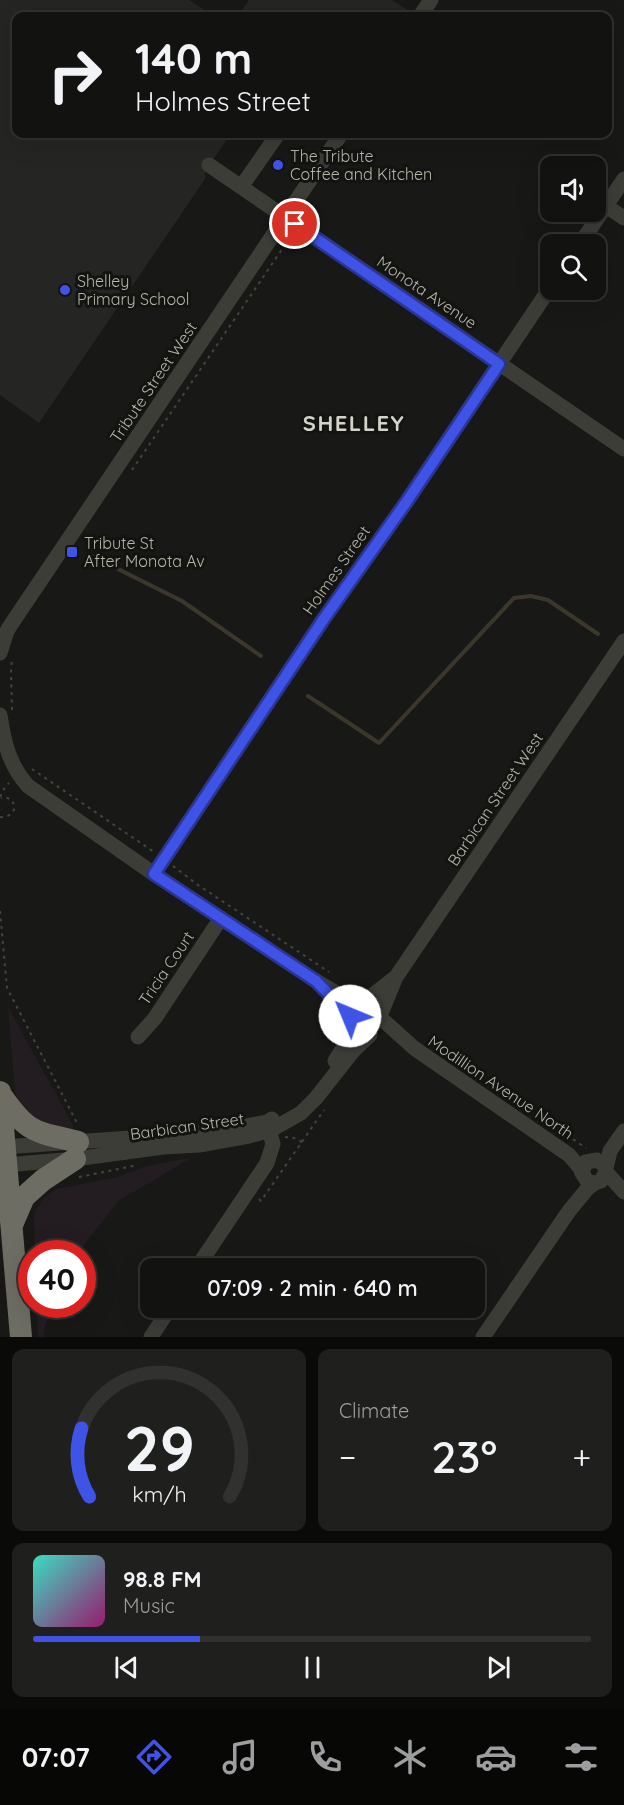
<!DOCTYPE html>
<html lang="en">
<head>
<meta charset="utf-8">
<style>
  :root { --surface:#121210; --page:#1f201e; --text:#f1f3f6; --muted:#9c9e9f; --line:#313230; --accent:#3f53e7 }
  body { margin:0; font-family:Quicksand,sans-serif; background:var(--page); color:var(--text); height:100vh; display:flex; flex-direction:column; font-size:22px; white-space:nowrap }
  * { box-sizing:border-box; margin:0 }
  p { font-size:20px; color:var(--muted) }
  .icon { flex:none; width:33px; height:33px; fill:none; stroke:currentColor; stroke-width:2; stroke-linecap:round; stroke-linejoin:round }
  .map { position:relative; height:1337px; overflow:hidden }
  .side { display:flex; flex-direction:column; gap:12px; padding:12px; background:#0a0a09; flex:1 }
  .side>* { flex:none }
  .hud { position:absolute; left:12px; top:12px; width:600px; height:126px; border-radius:12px; box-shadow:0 6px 24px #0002,0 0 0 2px var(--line); background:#121210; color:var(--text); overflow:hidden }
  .controls { position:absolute; left:540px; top:156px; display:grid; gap:12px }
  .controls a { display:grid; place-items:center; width:66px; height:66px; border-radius:12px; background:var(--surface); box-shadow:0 6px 24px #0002,0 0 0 2px var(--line); font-size:30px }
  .speed { position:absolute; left:18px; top:1240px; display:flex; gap:12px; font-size:30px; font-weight:700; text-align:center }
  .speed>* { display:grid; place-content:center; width:78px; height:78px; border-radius:50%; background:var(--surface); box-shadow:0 6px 24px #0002,0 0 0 2px var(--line); line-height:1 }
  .speed .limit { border:9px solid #d22; background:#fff; color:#111 }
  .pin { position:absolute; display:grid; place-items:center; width:51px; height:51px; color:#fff; margin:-26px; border:3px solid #fff; border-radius:50%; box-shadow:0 2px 6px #0007 }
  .me { position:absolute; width:66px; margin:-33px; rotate:315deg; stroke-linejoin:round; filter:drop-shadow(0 0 4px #0008) }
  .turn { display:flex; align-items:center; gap:21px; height:126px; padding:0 24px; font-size:27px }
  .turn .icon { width:78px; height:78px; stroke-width:2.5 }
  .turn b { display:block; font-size:42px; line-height:51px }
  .big { font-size:45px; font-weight:600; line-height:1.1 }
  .side .card { flex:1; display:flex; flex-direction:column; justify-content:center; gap:9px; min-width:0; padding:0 21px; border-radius:12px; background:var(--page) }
  .side .dial { align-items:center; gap:0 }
  .dial svg { height:156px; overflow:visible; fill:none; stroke:var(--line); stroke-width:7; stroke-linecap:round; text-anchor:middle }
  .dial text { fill:var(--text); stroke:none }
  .song { display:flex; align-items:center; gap:18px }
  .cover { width:72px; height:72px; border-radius:9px; background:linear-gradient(135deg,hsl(170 70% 55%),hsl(320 70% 35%)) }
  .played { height:6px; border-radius:3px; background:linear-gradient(90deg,var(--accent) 30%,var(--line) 30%) }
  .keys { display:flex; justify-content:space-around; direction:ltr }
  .heat { display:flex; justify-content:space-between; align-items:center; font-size:33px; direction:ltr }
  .side .tiles { flex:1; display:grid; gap:12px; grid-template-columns:1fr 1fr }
  .card:last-child { grid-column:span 2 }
  .trip { position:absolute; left:140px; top:1258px; width:345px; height:60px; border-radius:12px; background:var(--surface); box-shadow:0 6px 24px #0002,0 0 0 2px var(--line); font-weight:600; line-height:60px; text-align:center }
  .tab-bar { display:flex; height:96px; justify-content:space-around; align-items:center; background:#070706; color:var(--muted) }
  .tab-bar .icon { width:42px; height:42px }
  .tab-bar .active { color:var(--accent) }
  .tab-bar b { font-size:27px; color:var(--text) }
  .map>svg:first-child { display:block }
  .built { fill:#252523 }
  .green { fill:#231d21 }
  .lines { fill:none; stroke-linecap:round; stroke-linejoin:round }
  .stream { stroke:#3c372d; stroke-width:4 }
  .path { stroke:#44443e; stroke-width:2; stroke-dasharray:3 4.5; stroke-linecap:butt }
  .minor { stroke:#3d3d38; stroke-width:15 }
  .highway { stroke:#6e6d64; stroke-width:22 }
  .route-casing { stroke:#293696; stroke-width:15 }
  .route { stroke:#3f53e7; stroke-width:10 }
  .poi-dot { fill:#3f53e7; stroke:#131311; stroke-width:2 }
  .labels { text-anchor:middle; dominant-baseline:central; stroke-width:6; stroke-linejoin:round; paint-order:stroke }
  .poi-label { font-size:16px; fill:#b7b6a9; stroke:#131311; text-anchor:start }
  .street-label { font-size:16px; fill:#b7b6a9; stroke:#131311 }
  .district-label { font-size:22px; font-weight:bold; letter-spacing:1.5px; fill:#d4d3ca; stroke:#131311 }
</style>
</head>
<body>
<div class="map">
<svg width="624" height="1337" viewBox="0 0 624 1337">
  <rect width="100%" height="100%" fill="#181816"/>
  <path class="built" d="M 0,0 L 189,0 L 213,16 L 16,16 L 16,134 L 231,134 L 205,171 L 205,179 L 39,423 L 0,395 Z
    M 249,0 L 392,0 L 408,10 L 404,16 L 238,16 Z"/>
  <path class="green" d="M 8,1007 L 73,1125 L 73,1132 L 46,1129 L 18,1104 L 15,1091 Z
    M 193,1157 L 118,1201 L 77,1254 L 35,1254 L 34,1213 L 44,1198 L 57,1189 L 117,1177 L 147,1166 Z
    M 36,1305 L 52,1305 L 44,1329 L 45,1337 L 38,1337 Z"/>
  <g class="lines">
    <path class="stream" d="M 90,555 L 182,601 L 261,656
      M 308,696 L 379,743 L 514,598 L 531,596 L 548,600 L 598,634"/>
    <path class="path" d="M 132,470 L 289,239
      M 12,710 L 11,672 L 12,658
      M 32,769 L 154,852
      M 0,797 L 5,787 L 9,783
      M 0,817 C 7,818 13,814 15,807 C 12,799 9,797 1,798
      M 173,866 L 198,885 L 329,972
      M 0,911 L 7,988 L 76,1121 L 76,1125
      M 449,1055 L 586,1148
      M 285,1137 L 294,1138 L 302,1142
      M 79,1177 L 138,1165
      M 259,1199 L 261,1201 L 324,1110"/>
    <path class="minor" d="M 420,16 L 431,0
      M 209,165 L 624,449
      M 241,187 L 278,134
      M 606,206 L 624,218
      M 580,244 L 624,179
      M 0,653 L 7,631 L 12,623 L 341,134
      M 0,715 C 4,742 9,765 28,786 L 154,874 L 316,981 L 357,1005
      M 154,874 L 323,620 L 407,501 L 550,288
      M 364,1002 L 396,977
      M 382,1011 L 396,977 L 624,641
      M 384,1021 L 414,1048 L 569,1155 L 580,1168 L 582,1173
      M 138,1037 L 155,1018 L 221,918
      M 335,1061 L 343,1048 L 351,1025
      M 4,1147 L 214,1132 L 267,1122 L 272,1119
      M 5,1165 L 75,1159 L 163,1147 L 199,1145 L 249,1136 L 271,1130 L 301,1113 L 316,1098 L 353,1051 L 370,1035
      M 606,1168 L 610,1151 L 624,1131
      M 606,1172 L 601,1181 L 595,1183 L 588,1182 L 582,1173 L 586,1162 L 597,1160 L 604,1165 L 606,1172 L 624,1192
      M 196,1269 L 267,1163 L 273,1144 L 267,1122
      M 151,1337 L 170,1308
      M 483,1337 L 569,1211 L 588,1188 L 595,1183"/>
    <path class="highway" d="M 0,1092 L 21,1337
      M 1,1095 C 28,1134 34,1131 78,1142
      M 12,1225 L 24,1197 L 43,1180 L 75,1159"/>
  </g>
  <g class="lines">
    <defs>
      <path id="route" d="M 295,224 L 499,364 L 407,501 L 323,620 L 154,874 L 316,981 L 350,1016"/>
    </defs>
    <use href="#route" class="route-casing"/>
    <use href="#route" class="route"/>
  </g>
  <g class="poi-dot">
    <circle cx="278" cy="165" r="6"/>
    <circle cx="65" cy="290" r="6"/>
    <rect x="66" y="546" width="12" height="12" rx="3"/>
  </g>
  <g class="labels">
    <g class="poi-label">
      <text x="290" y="156">The Tribute<tspan x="290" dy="18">Coffee and Kitchen</tspan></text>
      <text x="77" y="281">Shelley<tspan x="77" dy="18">Primary School</tspan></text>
      <text x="84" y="543">Tribute St<tspan x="84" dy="18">After Monota Av</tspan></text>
    </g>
    <g class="street-label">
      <text transform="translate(427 292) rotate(34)">Monota Avenue</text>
      <text transform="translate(153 382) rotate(-56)">Tribute Street West</text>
      <text transform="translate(336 570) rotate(-55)">Holmes Street</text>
      <text transform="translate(495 799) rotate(-56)">Barbican Street West</text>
      <text transform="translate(166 968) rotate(-56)">Tricia Court</text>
      <text transform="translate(501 1087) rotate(34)">Modillion Avenue North</text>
      <text transform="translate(187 1126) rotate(-8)">Barbican Street</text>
    </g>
    <g class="district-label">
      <text x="354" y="423">SHELLEY</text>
    </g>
  </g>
</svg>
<div class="controls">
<a><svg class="icon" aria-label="sound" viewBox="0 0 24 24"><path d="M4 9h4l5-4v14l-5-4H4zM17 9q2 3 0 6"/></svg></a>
<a><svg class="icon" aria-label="search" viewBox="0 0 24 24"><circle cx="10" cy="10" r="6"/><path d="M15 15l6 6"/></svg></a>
</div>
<div class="speed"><div class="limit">40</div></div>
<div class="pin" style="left:295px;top:224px;background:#d93025"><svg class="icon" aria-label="arrive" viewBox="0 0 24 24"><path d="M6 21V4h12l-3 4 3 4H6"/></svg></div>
<svg class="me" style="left:350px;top:1016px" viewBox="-20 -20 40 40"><circle r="19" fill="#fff"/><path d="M0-13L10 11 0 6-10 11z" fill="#3f53e7"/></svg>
<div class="trip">07:09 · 2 min · 640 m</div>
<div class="hud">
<div class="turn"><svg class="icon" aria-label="right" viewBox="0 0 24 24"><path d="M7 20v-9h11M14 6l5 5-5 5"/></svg><div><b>140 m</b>Holmes Street</div></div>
</div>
</div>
<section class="side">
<div class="tiles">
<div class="card dial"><svg viewBox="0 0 100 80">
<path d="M14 69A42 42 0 1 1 86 69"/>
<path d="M14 69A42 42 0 0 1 10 34" stroke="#3f53e7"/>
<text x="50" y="56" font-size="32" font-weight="700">29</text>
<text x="50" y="72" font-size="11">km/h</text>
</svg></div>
<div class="card"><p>Climate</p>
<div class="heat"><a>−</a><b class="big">23°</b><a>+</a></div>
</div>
<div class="card">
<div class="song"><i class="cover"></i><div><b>98.8 FM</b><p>Music</p></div></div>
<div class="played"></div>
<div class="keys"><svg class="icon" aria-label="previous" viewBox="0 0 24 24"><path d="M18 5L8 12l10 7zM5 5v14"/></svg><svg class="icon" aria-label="pause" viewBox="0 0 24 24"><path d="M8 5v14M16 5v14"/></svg><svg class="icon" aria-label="next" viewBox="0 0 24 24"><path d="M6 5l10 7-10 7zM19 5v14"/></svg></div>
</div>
</div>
</section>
<nav class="tab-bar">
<b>07:07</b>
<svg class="icon active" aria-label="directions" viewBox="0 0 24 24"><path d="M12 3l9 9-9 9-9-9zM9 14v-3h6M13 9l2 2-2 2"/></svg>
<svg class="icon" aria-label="music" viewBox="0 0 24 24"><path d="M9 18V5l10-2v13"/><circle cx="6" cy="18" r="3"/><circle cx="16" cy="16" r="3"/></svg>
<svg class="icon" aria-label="phone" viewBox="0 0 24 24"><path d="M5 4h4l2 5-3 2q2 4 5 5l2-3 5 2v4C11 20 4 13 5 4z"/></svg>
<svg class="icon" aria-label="climate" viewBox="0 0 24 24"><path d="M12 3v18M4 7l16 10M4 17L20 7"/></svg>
<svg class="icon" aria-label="car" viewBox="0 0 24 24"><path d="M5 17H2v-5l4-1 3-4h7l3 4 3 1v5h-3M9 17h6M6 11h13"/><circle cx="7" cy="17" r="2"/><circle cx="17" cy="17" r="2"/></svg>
<svg class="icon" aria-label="filters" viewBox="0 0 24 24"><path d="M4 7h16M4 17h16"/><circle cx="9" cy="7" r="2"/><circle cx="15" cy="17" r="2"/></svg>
</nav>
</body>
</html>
